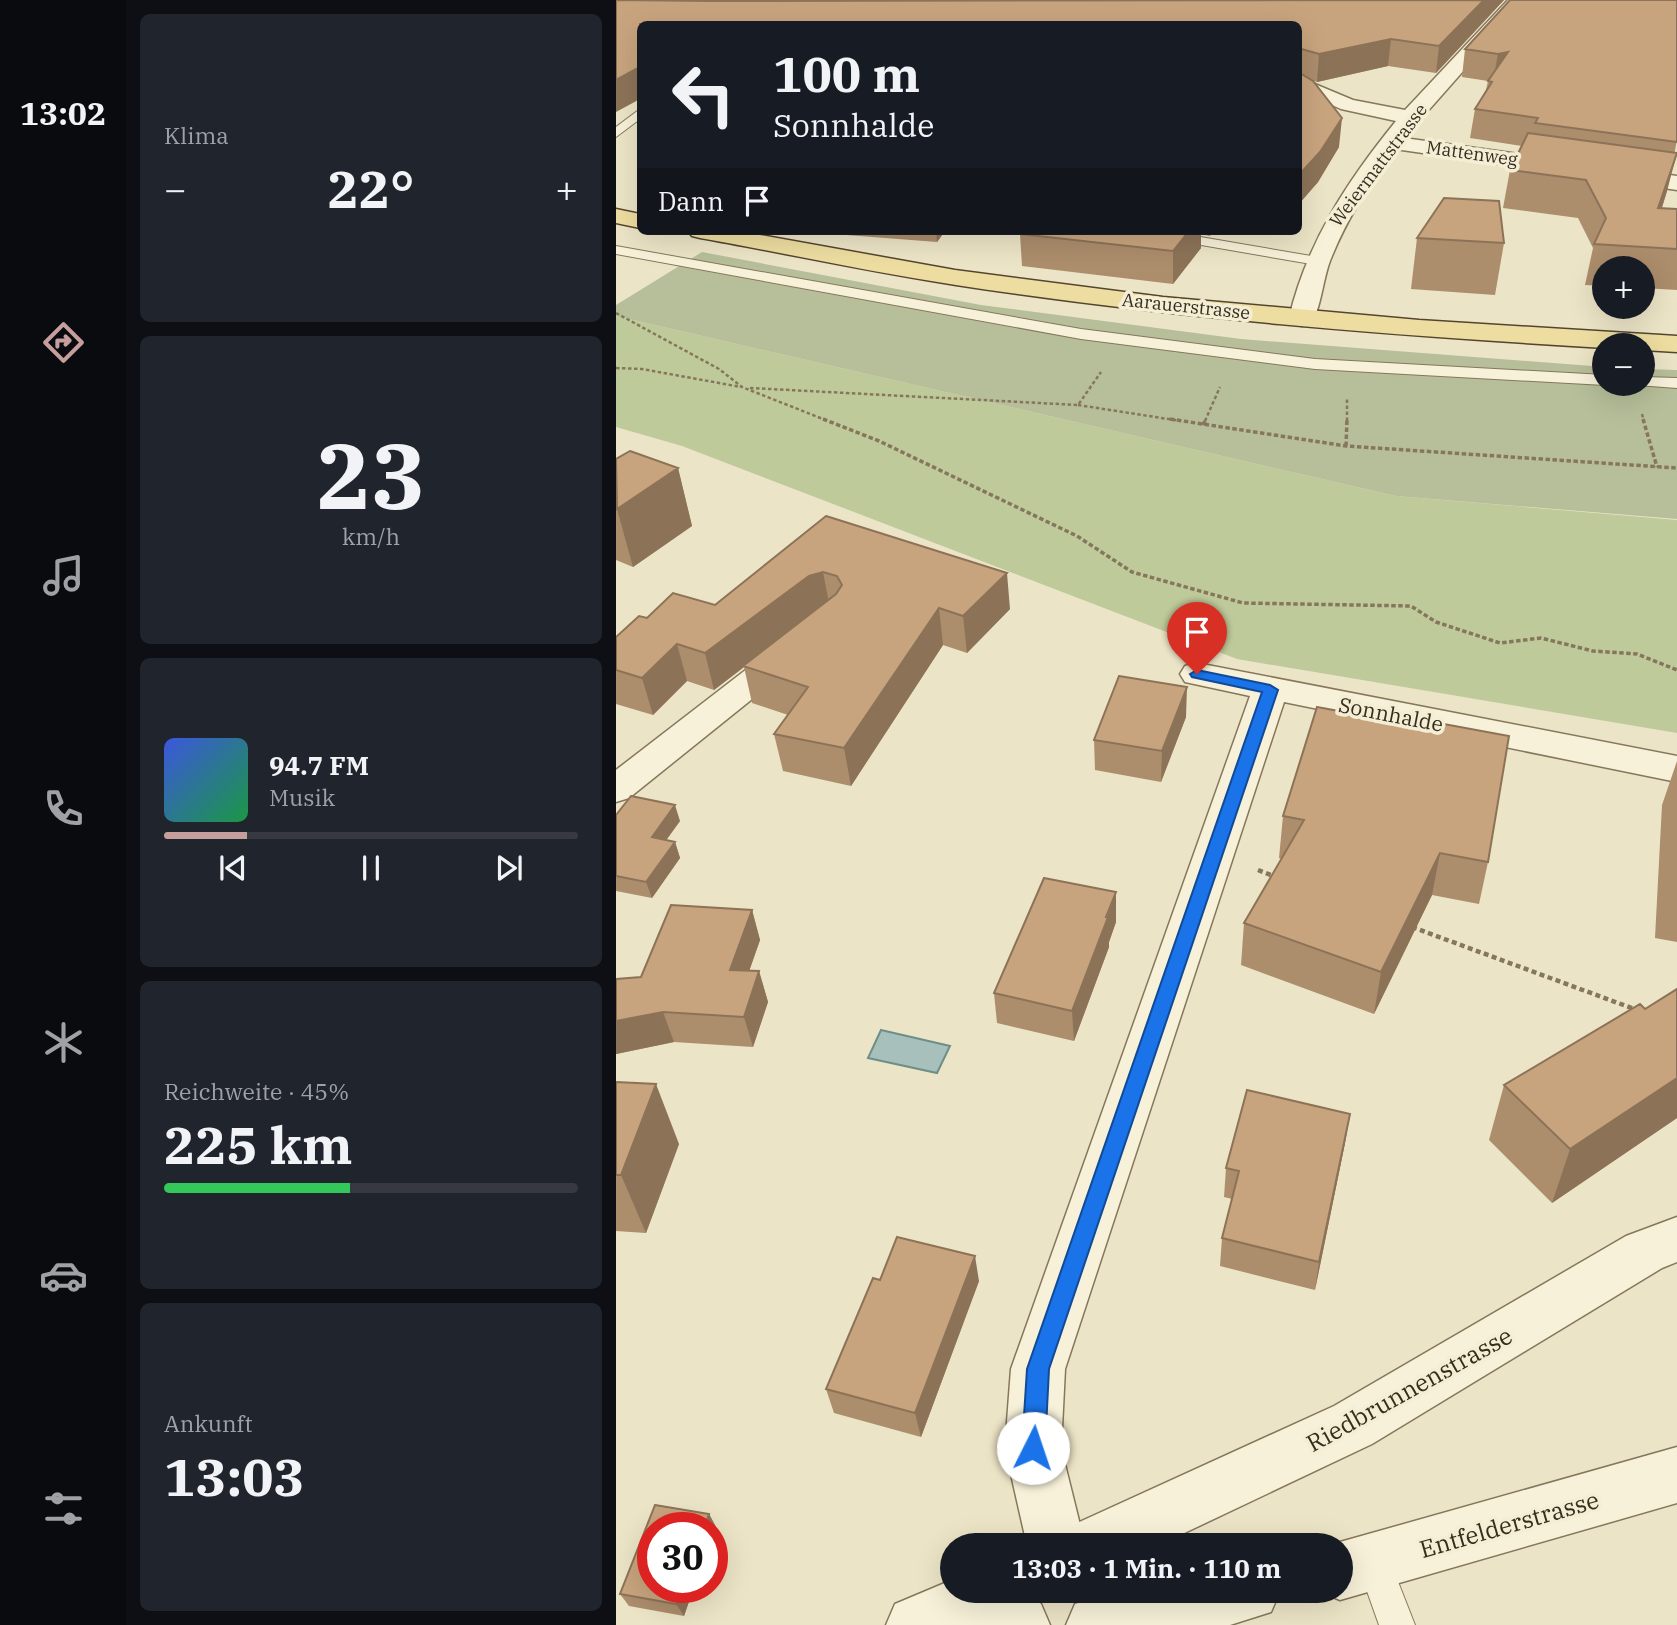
<!DOCTYPE html>
<html lang="de">
<head>
<meta charset="utf-8">
<style>
  :root { --surface:#171b24; --page:#20242c; --text:#f1f3f6; --muted:#9ea1a6; --line:#363941; --accent:#c69f9d }
  body { margin:0; font-family:"IBM Plex Serif",serif; background:var(--page); color:var(--text); height:100vh; display:flex; flex-direction:column; font-size:26px; white-space:nowrap }
  * { box-sizing:border-box; margin:0 }
  p { font-size:23px; color:var(--muted) }
  .icon { flex:none; width:38px; height:38px; fill:none; stroke:currentColor; stroke-width:2; stroke-linecap:round; stroke-linejoin:round }
  .map { position:relative; flex:1; overflow:hidden }
  .details { display:flex; flex-direction:column; gap:14px; padding:14px; background:#0d0f14; width:490px }
  .details>* { flex:none }
  .guide { position:absolute; left:21px; top:21px; width:665px; height:214px; border-radius:10px; box-shadow:0 7px 28px #0002; background:#171b24; color:var(--text); overflow:hidden }
  .fabs { position:absolute; left:976px; top:256px; display:grid; gap:14px }
  .fabs a { display:grid; place-items:center; width:63px; height:63px; border-radius:50%; background:var(--surface); box-shadow:0 7px 28px #0002; font-size:35px }
  .speed { position:absolute; left:21px; top:1512px; display:flex; gap:14px; font-size:35px; font-weight:700; text-align:center }
  .speed>* { display:grid; place-content:center; width:91px; height:91px; border-radius:50%; background:var(--surface); box-shadow:0 7px 28px #0002; line-height:1 }
  .speed .limit { border:10px solid #d22; background:#fff; color:#111 }
  .pin { position:absolute; display:grid; place-items:center; width:60px; height:60px; color:#fff; margin:-72px -30px; border-radius:50% 50% 50% 0; rotate:-45deg; box-shadow:0 0 7px #0007 }
  .pin .icon { rotate:45deg }
  .me { position:absolute; width:77px; margin:-38px; rotate:4deg; stroke-linejoin:round; filter:drop-shadow(0 0 5px #0008) }
  .turn { display:flex; align-items:center; gap:24px; height:147px; padding:0 21px; font-size:32px }
  .turn .icon { width:91px; height:91px; stroke-width:2.5 }
  .turn b { display:block; font-size:49px; line-height:60px }
  .then { display:flex; align-items:center; height:66px; padding:0 21px; background:#0003; gap:14px; font-size:26px }
  .big { font-size:52px; font-weight:800; line-height:1.1 }
  .details .card { flex:1; display:flex; flex-direction:column; justify-content:center; gap:10px; min-width:0; padding:0 24px; border-radius:10px; background:var(--page) }
  .details .dial { align-items:center; gap:0 }
  .dial b { font-size:91px; line-height:1 }
  .song { display:flex; align-items:center; gap:21px }
  .cover { width:84px; height:84px; border-radius:10px; background:linear-gradient(135deg,hsl(230 70% 55%),hsl(140 70% 35%)) }
  .played { height:7px; border-radius:4px; background:linear-gradient(90deg,var(--accent) 20%,var(--line) 20%) }
  .keys { display:flex; justify-content:space-around; direction:ltr }
  .heat { display:flex; justify-content:space-between; align-items:center; font-size:38px; direction:ltr }
  .charge { height:10px; border-radius:5px; background:linear-gradient(90deg,#34c759 45%,var(--line) 0) }
  .trip { position:absolute; left:324px; top:1533px; width:413px; height:70px; border-radius:35px; background:var(--surface); box-shadow:0 7px 28px #0002; font-weight:800; line-height:70px; text-align:center }
  main { display:flex; flex:1; min-height:0 }
  .tabs { display:flex; flex-direction:column; width:126px; justify-content:space-around; align-items:center; background:#090b0e; color:var(--muted) }
  .tabs .icon { width:49px; height:49px }
  .tabs .active { color:var(--accent) }
  .tabs b { font-size:32px; color:var(--text) }
  .map>svg:first-child { display:block }
  .green { fill:#bfca9a }
  .cemetery { fill:#b6bf99 }
  .water { fill:#a7c0bb; stroke:#6e8e89; stroke-width:2 }
  .lines { fill:none; stroke-linecap:round; stroke-linejoin:round }
  .service-casing { stroke:#86775c; stroke-width:2 }
  .minor-casing { stroke:#86775c; stroke-width:3 }
  .tertiary-casing { stroke:#86775c; stroke-width:3 }
  .primary-casing { stroke:#544530; stroke-width:3 }
  .path-far2 { stroke:#86775c; stroke-width:2.5; stroke-dasharray:3.5 2.5; stroke-linecap:butt }
  .path-far1 { stroke:#86775c; stroke-width:3.5; stroke-dasharray:4.5 2.5; stroke-linecap:butt }
  .path { stroke:#86775c; stroke-width:4.5; stroke-dasharray:5 3.5; stroke-linecap:butt }
  .service { fill:#f7f1d9; fill-rule:evenodd }
  .minor { fill:#f7f1d9; fill-rule:evenodd }
  .tertiary { fill:#f7f1d9; fill-rule:evenodd }
  .primary { fill:#eddda0; fill-rule:evenodd }
  .wall { fill:#ac8d6c }
  .shaded-wall { fill:#8c7358 }
  .building { fill:#c8a47e; stroke:#8c7358; stroke-width:2 }
  .route { fill:#1a73e8; stroke:#114b97; stroke-width:2 }
  .labels { text-anchor:middle; dominant-baseline:central; stroke-width:7; stroke-linejoin:round; paint-order:stroke }
  .far-street-label { font-size:18px; fill:#372d1f; stroke:#f4eed5 }
  .street-label { font-size:21px; fill:#372d1f; stroke:#f4eed5 }
  .near-street-label { font-size:24px; fill:#372d1f; stroke:#f4eed5 }
</style>
</head>
<body>
<main>
<nav class="tabs">
<b>13:02</b>
<svg class="icon active" aria-label="directions" viewBox="0 0 24 24"><path d="M12 3l9 9-9 9-9-9zM9 14v-3h6M13 9l2 2-2 2"/></svg>
<svg class="icon" aria-label="music" viewBox="0 0 24 24"><path d="M9 18V5l10-2v13"/><circle cx="6" cy="18" r="3"/><circle cx="16" cy="16" r="3"/></svg>
<svg class="icon" aria-label="phone" viewBox="0 0 24 24"><path d="M5 4h4l2 5-3 2q2 4 5 5l2-3 5 2v4C11 20 4 13 5 4z"/></svg>
<svg class="icon" aria-label="climate" viewBox="0 0 24 24"><path d="M12 3v18M4 7l16 10M4 17L20 7"/></svg>
<svg class="icon" aria-label="car" viewBox="0 0 24 24"><path d="M5 17H2v-5l4-1 3-4h7l3 4 3 1v5h-3M9 17h6M6 11h13"/><circle cx="7" cy="17" r="2"/><circle cx="17" cy="17" r="2"/></svg>
<svg class="icon" aria-label="filters" viewBox="0 0 24 24"><path d="M4 7h16M4 17h16"/><circle cx="9" cy="7" r="2"/><circle cx="15" cy="17" r="2"/></svg>
</nav>
<section class="details">
<div class="card"><p>Klima</p>
<div class="heat"><a>−</a><b class="big">22°</b><a>+</a></div>
</div>
<div class="card dial"><b>23</b><p>km/h</p></div>
<div class="card">
<div class="song"><i class="cover"></i><div><b>94.7 FM</b><p>Musik</p></div></div>
<div class="played"></div>
<div class="keys"><svg class="icon" aria-label="previous" viewBox="0 0 24 24"><path d="M18 5L8 12l10 7zM5 5v14"/></svg><svg class="icon" aria-label="pause" viewBox="0 0 24 24"><path d="M8 5v14M16 5v14"/></svg><svg class="icon" aria-label="next" viewBox="0 0 24 24"><path d="M6 5l10 7-10 7zM19 5v14"/></svg></div>
</div>
<div class="card"><p>Reichweite · 45%</p><b class="big">225 km</b><div class="charge"></div></div>
<div class="card"><p>Ankunft</p><b class="big">13:03</b></div>
</section>
<div class="map">
<svg width="1061" height="1625" viewBox="0 0 1061 1625">
  <rect width="100%" height="100%" fill="#ece4c6"/>
  <path class="green" d="M 0,316 L 780,496 L 1061,520 L 1061,733 L 621,659 L 66,446 L 0,427 Z"/>
  <path class="cemetery" d="M 86,252 L 365,305 L 625,339 L 989,367 L 989,383 L 1027,383 L 1027,369 L 1061,370 L 1061,519 L 780,496 L 0,316 L 0,305 Z"/>
  <path class="water" d="M 265,1030 L 334,1046 L 321,1073 L 252,1058 Z"/>
  <g class="lines">
    <defs>
      <path id="service" d="M 24,109 L 24,119 L 0,137 L 0,127 Z
        M 567,234 L 701,257 L 708,261 L 701,265 L 562,241 L 562,235 Z
        M 0,246 L 465,329 L 699,359 L 989,375 L 989,383 L 995,383 L 989,385 L 699,369 L 465,339 L 0,254 Z
        M 1027,377 L 1061,378 L 1061,388 L 1021,385 L 1020,383 L 1027,383 Z
        M 758,1546 L 770,1551 L 799,1625 L 763,1625 L 741,1563 L 746,1551 Z"/>
      <path id="minor" d="M 892,0 L 910,0 L 788,138 L 1061,176 L 1061,190 L 779,149 C 753,184 730,220 714,261 C 707,279 705,309 695,323 L 686,326 L 677,323 L 673,318 C 691,242 732,180 780,121 L 725,109 L 682,90 L 682,77 L 737,100 L 789,110 Z
        M 174,641 L 186,645 L 191,652 L 186,659 L 13,798 L 0,802 L 0,770 L 162,645 Z
        M 581,663 L 1061,756 L 1061,782 L 668,702 L 449,1369 L 445,1448 L 469,1545 L 411,1545 L 389,1448 L 395,1369 L 634,696 L 569,682 L 564,674 L 569,666 Z"/>
      <path id="tertiary" d="M 1061,1217 L 1061,1262 L 1046,1268 L 756,1444 L 543,1545 L 451,1545 L 459,1524 L 718,1406 L 1010,1236 Z
        M 1061,1447 L 1061,1503 L 724,1600 L 703,1591 L 724,1591 L 724,1545 L 715,1545 L 724,1542 Z
        M 336,1580 L 336,1591 L 411,1591 L 425,1604 L 434,1625 L 270,1625 L 279,1604 Z
        M 499,1591 L 664,1591 L 655,1612 L 614,1625 L 450,1625 L 459,1604 Z"/>
      <path id="primary" d="M 0,209 L 24,214 L 24,228 L 0,223 Z
        M 72,231 L 122,231 L 339,270 L 547,297 L 803,320 L 1061,336 L 1061,352 L 1027,350 L 1027,345 L 989,345 L 989,348 C 772,335 554,318 340,285 C 254,272 169,253 84,238 L 76,236 Z"/>
    </defs>
    <use href="#service" class="service-casing"/>
    <use href="#minor" class="minor-casing"/>
    <use href="#tertiary" class="tertiary-casing"/>
    <use href="#primary" class="primary-casing"/>
    <path class="path-far2" d="M 0,313 L 103,369 L 126,387 L 212,421
      M 0,368 L 26,369 L 125,387
      M 134,388 L 462,405 L 485,372
      M 462,405 L 565,421
      M 1026,414 L 1028,421
      M 589,421 L 604,387
      M 731,421 L 731,398"/>
    <path class="path-far1" d="M 207,419 L 263,441 L 461,536 L 516,572 L 627,603 L 795,606 L 820,622 L 884,643 L 925,638 L 977,651 L 1021,654 L 1061,670
      M 554,419 L 730,446 L 1061,468
      M 1027,419 L 1041,467
      M 587,425 L 590,419
      M 730,446 L 731,419"/>
    <path class="path" d="M 642,870 L 660,877
      M 796,927 L 1021,1010"/>
    <use href="#service" class="service"/>
    <use href="#minor" class="minor"/>
    <use href="#tertiary" class="tertiary"/>
    <use href="#primary" class="primary"/>
  </g>
  <path class="wall" d="M 0,0 L 888,0 L 820,73 L 772,66 L 701,82 L 698,81 L 723,147 L 702,182 L 682,205 L 682,24 L 24,24 Z
    M 894,0 L 1061,140 L 1051,191 L 1046,208 L 1061,209 L 1061,290 L 1027,288 L 1027,268 L 989,268 L 989,286 L 969,285 L 977,248 L 962,218 L 887,208 L 894,170 L 906,146 L 854,138 L 859,109 L 870,90 L 872,81 L 846,77 L 849,49 Z
    M 216,231 L 329,231 L 321,242 L 217,234 Z
    M 407,231 L 598,231 L 594,236 L 585,234 L 585,248 L 557,284 L 406,266 L 404,234 Z
    M 801,238 L 888,243 L 879,295 L 795,289 Z
    M 0,459 L 62,468 L 76,526 L 17,567 L 0,560 Z
    M 210,516 L 394,609 L 351,653 L 327,645 L 235,786 L 167,771 L 158,734 L 172,715 L 136,703 L 128,667 L 98,690 L 71,681 L 37,715 L 0,704 L 0,637 L 31,618 L 99,605 Z
    M 570,717 L 545,782 L 479,770 L 478,740 Z
    M 794,724 L 872,862 L 863,904 L 816,895 L 758,1014 L 625,965 L 628,923 L 666,859 L 663,858 L 667,816 Z
    M 1061,761 L 1061,942 L 1039,938 L 1046,805 Z
    M 0,815 L 64,821 L 50,840 L 59,842 L 64,858 L 36,898 L 0,891 Z
    M 136,910 L 144,940 L 133,971 L 143,971 L 152,1002 L 137,1047 L 58,1042 L 0,1054 L 0,979 L 25,977 Z
    M 500,922 L 493,942 L 493,947 L 458,1041 L 381,1023 L 378,993 Z
    M 1061,989 L 1061,1118 L 936,1203 L 873,1140 L 888,1085 L 1029,1009 Z
    M 0,1082 L 63,1144 L 30,1233 L 0,1231 Z
    M 734,1114 L 729,1143 L 699,1290 L 604,1266 L 606,1238 L 616,1199 L 608,1197 L 610,1168 Z
    M 264,1280 L 363,1281 L 305,1437 L 218,1413 L 210,1389 Z
    M 93,1514 L 100,1527 L 96,1537 L 96,1528 L 37,1587 L 78,1587 L 68,1616 L 13,1606 L 4,1594 Z"/>
  <path class="shaded-wall" d="M 868,0 L 888,0 L 820,73 L 823,46 Z
    M 775,39 L 772,66 L 701,82 L 703,54 Z
    M 892,52 L 877,81 L 882,54 Z
    M 24,67 L 24,99 L 0,112 L 0,80 Z
    M 726,118 L 723,147 L 702,182 L 682,205 L 682,176 Z
    M 1061,153 L 1051,191 L 1033,248 L 1042,208 Z
    M 320,231 L 329,231 L 321,242 Z
    M 573,231 L 585,231 L 585,248 L 557,284 L 557,251 Z
    M 62,468 L 76,526 L 17,567 L 1,509 Z
    M 207,572 L 214,608 L 127,666 L 128,667 L 98,690 L 89,653 L 193,576 Z
    M 391,573 L 394,609 L 351,653 L 347,616 Z
    M 323,608 L 327,645 L 235,786 L 228,748 Z
    M 61,644 L 71,681 L 37,715 L 26,678 Z
    M 571,687 L 570,717 L 545,782 L 546,751 Z
    M 59,805 L 64,821 L 41,853 L 36,837 Z
    M 59,842 L 64,858 L 36,898 L 30,882 Z
    M 824,853 L 816,895 L 758,1014 L 765,972 Z
    M 500,892 L 500,922 L 493,942 L 493,947 L 458,1041 L 456,1011 Z
    M 136,910 L 144,940 L 123,1000 L 114,970 Z
    M 143,971 L 152,1002 L 137,1047 L 128,1017 Z
    M 47,1012 L 58,1042 L 0,1054 L 0,1021 Z
    M 1061,1078 L 1061,1118 L 936,1203 L 954,1149 Z
    M 40,1084 L 63,1144 L 30,1233 L 5,1175 Z
    M 734,1114 L 729,1143 L 699,1290 L 703,1262 Z
    M 359,1256 L 363,1281 L 305,1437 L 299,1413 Z
    M 93,1514 L 100,1527 L 96,1537 L 96,1528 L 88,1528 Z
    M 67,1587 L 78,1587 L 68,1616 L 60,1604 Z"/>
  <path class="building" d="M 0,0 L 92,1 L 868,0 L 823,46 L 775,39 L 703,54 L 682,48 L 682,24 L 24,24 L 24,67 L 0,80 Z
    M 894,0 L 1061,0 L 1061,142 L 919,123 L 922,118 L 859,109 L 876,82 L 872,81 L 892,52 L 882,54 L 849,49 Z
    M 682,72 L 697,81 L 726,118 L 704,152 L 682,176 Z
    M 912,133 L 1061,153 L 1042,208 L 1061,209 L 1061,249 L 978,244 L 990,218 L 970,180 L 894,170 Z
    M 828,198 L 883,201 L 888,243 L 801,238 Z
    M 407,231 L 573,231 L 557,251 L 404,234 Z
    M 14,451 L 62,468 L 1,509 L 0,459 Z
    M 210,516 L 391,573 L 347,616 L 323,608 L 228,748 L 158,734 L 192,687 L 127,666 L 220,594 L 226,585 L 221,576 L 207,572 L 193,576 L 89,653 L 61,644 L 26,678 L 0,670 L 0,637 L 23,616 L 31,618 L 57,593 L 99,605 Z
    M 503,676 L 571,687 L 546,751 L 478,740 Z
    M 701,707 L 794,724 L 795,718 L 893,736 L 872,862 L 824,853 L 765,972 L 628,923 L 688,820 L 667,816 Z
    M 15,796 L 59,805 L 36,837 L 59,842 L 30,882 L 0,876 L 0,815 Z
    M 428,878 L 500,892 L 490,917 L 492,917 L 456,1011 L 378,993 Z
    M 55,905 L 136,910 L 114,970 L 143,971 L 128,1017 L 47,1012 L 0,1021 L 0,979 L 25,977 Z
    M 1061,989 L 1061,1078 L 954,1149 L 888,1085 L 1024,1004 L 1029,1009 Z
    M 0,1082 L 40,1084 L 5,1175 L 0,1175 Z
    M 631,1090 L 734,1114 L 703,1262 L 606,1238 L 623,1171 L 610,1168 Z
    M 281,1237 L 359,1256 L 299,1413 L 210,1389 L 257,1278 L 264,1280 Z
    M 39,1505 L 93,1514 L 88,1528 L 37,1528 L 37,1587 L 67,1587 L 60,1604 L 4,1594 Z"/>
  <path class="route" d="M 581,670 L 654,685 L 662,690 L 433,1369 L 429,1448 L 425,1456 L 417,1459 L 409,1456 L 406,1448 L 411,1369 L 646,692 L 576,677 L 574,674 Z"/>
  <g class="labels">
    <g class="far-street-label">
      <text transform="translate(856 153) rotate(8)">Mattenweg</text>
      <text transform="translate(762 165) rotate(-53)">Weiermattstrasse</text>
      <text transform="translate(570 306) rotate(6)">Aarauerstrasse</text>
    </g>
    <g class="street-label">
      <text transform="translate(775 714) rotate(11)">Sonnhalde</text>
    </g>
    <g class="near-street-label">
      <text transform="translate(793 1389) rotate(-29)">Riedbrunnenstrasse</text>
      <text transform="translate(893 1524) rotate(-16)">Entfelderstrasse</text>
    </g>
  </g>
</svg>
<div class="fabs">
<a>+</a>
<a>−</a>
</div>
<div class="speed"><div class="limit">30</div></div>
<div class="pin" style="left:581px;top:674px;background:#d93025"><svg class="icon" aria-label="arrive" viewBox="0 0 24 24"><path d="M6 21V4h12l-3 4 3 4H6"/></svg></div>
<svg class="me" style="left:417px;top:1448px" viewBox="-20 -20 40 40"><circle r="19" fill="#fff"/><path d="M0-13L10 11 0 6-10 11z" fill="#1a73e8"/></svg>
<div class="trip">13:03 · 1 Min. · 110 m</div>
<div class="guide">
<div class="turn"><svg class="icon" aria-label="left" viewBox="0 0 24 24"><path d="M17 20v-9H6M10 6l-5 5 5 5"/></svg><div><b>100 m</b>Sonnhalde</div></div>
<div class="then">Dann<svg class="icon" aria-label="arrive" viewBox="0 0 24 24"><path d="M6 21V4h12l-3 4 3 4H6"/></svg></div>
</div>
</div>
</main>
</body>
</html>
